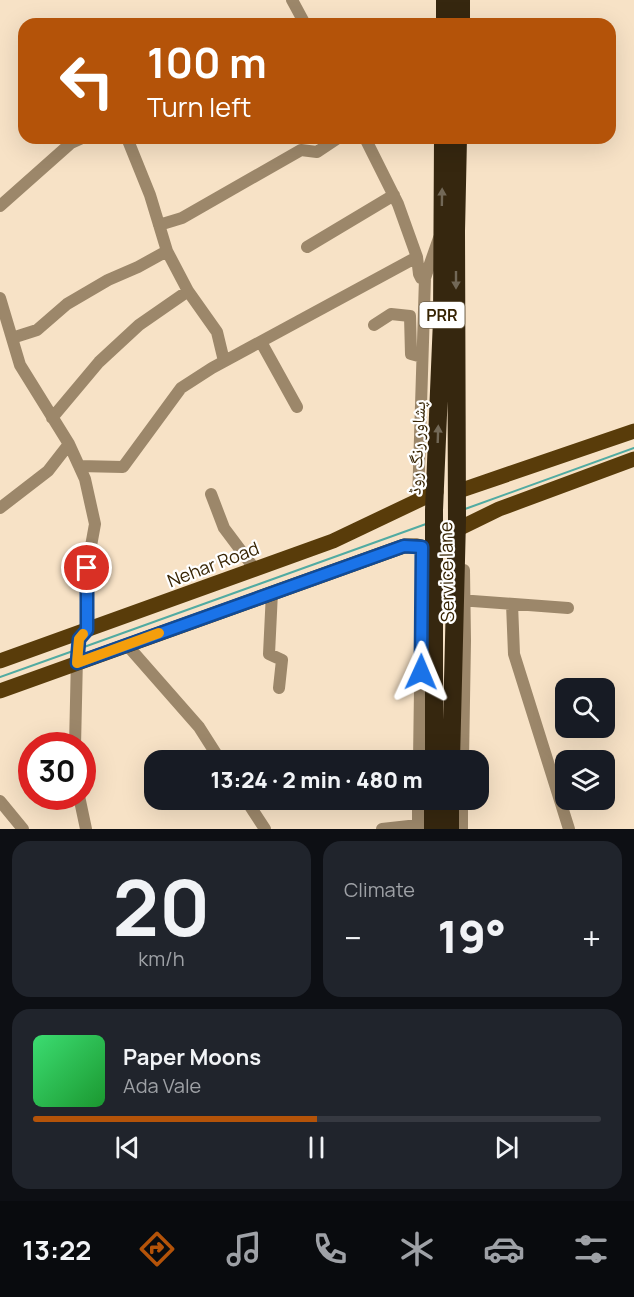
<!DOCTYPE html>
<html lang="en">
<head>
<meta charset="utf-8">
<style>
  :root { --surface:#171b24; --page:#20242c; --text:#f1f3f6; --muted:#9ea1a6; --line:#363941; --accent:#b45309 }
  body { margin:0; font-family:Manrope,"Noto Naskh Arabic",sans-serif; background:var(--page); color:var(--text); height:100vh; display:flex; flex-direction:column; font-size:22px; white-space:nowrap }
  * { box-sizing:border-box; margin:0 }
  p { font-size:20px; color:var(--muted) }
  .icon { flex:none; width:33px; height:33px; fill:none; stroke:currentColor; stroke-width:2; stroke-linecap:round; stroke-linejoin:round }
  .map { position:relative; height:829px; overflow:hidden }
  .details { display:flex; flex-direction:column; gap:12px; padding:12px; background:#0d0f14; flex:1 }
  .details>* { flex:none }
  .hud { position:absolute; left:18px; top:18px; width:598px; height:126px; border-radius:18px; box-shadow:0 6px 24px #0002; background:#b45309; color:#fff; overflow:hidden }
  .controls { position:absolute; left:555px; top:678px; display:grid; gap:12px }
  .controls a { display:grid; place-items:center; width:60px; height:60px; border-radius:12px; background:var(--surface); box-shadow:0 6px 24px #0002; font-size:30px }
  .speed { position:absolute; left:18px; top:732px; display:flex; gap:12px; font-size:30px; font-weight:700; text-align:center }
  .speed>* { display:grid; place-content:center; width:78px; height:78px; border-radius:50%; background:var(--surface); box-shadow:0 6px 24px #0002; line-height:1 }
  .speed .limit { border:9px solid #d22; background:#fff; color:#111 }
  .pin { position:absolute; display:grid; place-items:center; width:51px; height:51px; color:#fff; margin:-26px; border:3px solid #fff; border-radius:50%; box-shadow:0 2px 6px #0007 }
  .me { position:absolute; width:66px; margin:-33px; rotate:1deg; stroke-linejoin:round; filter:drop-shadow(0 0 4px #0008) }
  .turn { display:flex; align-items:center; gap:21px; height:126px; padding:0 30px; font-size:27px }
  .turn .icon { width:78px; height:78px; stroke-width:2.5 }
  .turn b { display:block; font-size:42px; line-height:51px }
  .big { font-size:45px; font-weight:800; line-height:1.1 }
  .details .tile { flex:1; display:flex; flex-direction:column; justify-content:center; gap:9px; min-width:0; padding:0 21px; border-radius:18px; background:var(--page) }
  .details .dial { align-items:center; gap:0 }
  .dial b { font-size:78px; line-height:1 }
  .song { display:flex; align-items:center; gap:18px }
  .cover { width:72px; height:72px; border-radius:9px; background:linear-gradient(135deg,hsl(140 70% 55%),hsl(130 70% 35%)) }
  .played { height:6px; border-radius:3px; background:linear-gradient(90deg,var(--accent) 50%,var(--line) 50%) }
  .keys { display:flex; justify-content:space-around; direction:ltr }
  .heat { display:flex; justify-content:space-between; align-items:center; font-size:33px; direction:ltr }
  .details .tiles { flex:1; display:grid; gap:12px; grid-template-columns:1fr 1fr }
  .tile:last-child { grid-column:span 2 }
  .trip { position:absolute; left:144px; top:750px; width:345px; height:60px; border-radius:18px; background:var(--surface); box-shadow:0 6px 24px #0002; font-weight:800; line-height:60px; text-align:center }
  .tabs { display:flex; height:96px; justify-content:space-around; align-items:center; background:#090b0e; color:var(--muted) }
  .tabs .icon { width:42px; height:42px }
  .tabs .current { color:var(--accent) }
  .tabs b { font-size:27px; color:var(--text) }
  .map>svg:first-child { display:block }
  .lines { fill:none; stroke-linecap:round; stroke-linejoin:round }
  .stream { stroke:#51aba2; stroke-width:2 }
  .minor { stroke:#9c876a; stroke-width:12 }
  .major { stroke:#593c0a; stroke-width:15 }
  .highway { stroke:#36270f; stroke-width:18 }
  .oneway { fill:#726857 }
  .route-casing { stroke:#114b97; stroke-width:15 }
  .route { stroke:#1a73e8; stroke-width:10 }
  .slow { stroke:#f59e0b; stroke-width:10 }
  .labels { text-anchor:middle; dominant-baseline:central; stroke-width:4.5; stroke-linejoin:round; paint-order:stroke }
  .shield { fill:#fff; stroke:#73664f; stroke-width:1.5 }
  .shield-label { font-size:16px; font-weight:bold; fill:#372403 }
  .street-label { font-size:18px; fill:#372403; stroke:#fff }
</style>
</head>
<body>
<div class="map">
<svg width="634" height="829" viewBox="0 0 634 829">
  <rect width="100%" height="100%" fill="#f7e2c6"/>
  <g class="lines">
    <path class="stream" d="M 465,509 L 634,448
      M 84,647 L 426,524
      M 0,677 L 73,651"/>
    <path class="minor" d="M 292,0 L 305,24
      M 365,138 L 398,204 L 417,257 L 419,274 L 421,278 L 425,278
      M 0,206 L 71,143 L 82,138
      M 159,225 L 182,218 L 301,150 L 317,152 L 338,138
      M 307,247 L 394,195
      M 167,251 L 188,291 L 217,332 L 224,361
      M 0,298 L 20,365 L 69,444 L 85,479 L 95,524 L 87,568 L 87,630 L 79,639 L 77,657 L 75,746
      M 374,325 L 391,314 L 410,316 L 411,354 L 422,357
      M 12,338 L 37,330 L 67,304 L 108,280 L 138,267 L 167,251 L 150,195 L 127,138
      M 261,342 L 297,407
      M 52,418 L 99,362 L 139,325 L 188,291
      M 79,466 L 123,467 L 181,388 L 212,368 L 417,257
      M 211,494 L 224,528 L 254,568
      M 418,501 L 425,278 L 439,238
      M 0,508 L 48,471 L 69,444
      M 272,592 L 269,654 L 282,660 L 279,688
      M 459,600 L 568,608
      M 512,604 L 514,654 L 569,829
      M 127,645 L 199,727 L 220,760
      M 419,760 L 422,547
      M 463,760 L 465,641 L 464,570
      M 79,796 L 86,829
      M 246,800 L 265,829
      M 0,801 L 23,829
      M 382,829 L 418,825
      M 418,829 L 418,800
      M 462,829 L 462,800"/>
    <path class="major" d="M 456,492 L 634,431
      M 456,530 L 499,509 L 634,459
      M 0,661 L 333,541 L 436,492
      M 0,691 L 404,546 L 417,546 L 435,550"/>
    <path class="highway" d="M 445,24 L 445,0
      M 461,24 L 461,0
      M 434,760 L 434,510 L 442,320 L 443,138
      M 451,760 L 457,520 L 456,231 L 458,138
      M 433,829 L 433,800
      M 450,829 L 450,800"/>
  </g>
  <defs><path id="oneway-solid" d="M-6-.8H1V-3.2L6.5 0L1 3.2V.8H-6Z" transform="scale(1.5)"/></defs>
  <g class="oneway">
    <use href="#oneway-solid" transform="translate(442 197) rotate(-89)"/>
    <use href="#oneway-solid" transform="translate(456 280) rotate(90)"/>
    <use href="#oneway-solid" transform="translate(438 434) rotate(-88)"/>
  </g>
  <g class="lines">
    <defs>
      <path id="route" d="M 87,568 L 87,630 L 79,639 L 77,663 L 404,546 L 422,547 L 421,672"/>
    </defs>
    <use href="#route" class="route-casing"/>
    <use href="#route" class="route"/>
    <path class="slow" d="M 83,634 L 79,639 L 77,663 L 159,633"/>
  </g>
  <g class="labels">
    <rect class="shield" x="419.5" y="302" width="45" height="26" rx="4.5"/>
    <g class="shield-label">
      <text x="442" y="315">PRR</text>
    </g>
    <g class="street-label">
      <text transform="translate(416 448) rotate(-87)">پشاور رنگ روڈ</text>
      <text transform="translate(213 564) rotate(-21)">Nehar Road</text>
      <text transform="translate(446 572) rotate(-91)">Service lane</text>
    </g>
  </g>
</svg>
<div class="controls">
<a><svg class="icon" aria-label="search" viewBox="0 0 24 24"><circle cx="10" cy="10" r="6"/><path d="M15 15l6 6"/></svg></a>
<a><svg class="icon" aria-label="layers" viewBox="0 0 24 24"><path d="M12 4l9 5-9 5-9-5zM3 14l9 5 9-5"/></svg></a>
</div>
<div class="speed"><div class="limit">30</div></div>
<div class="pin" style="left:87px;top:568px;background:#d93025"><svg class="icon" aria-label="arrive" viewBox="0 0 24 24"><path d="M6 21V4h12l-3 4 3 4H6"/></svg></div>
<svg class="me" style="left:421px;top:672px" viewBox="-20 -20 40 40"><path d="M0-17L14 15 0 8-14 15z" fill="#1a73e8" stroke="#fff" stroke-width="4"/></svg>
<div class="trip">13:24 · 2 min · 480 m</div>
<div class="hud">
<div class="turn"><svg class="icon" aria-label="left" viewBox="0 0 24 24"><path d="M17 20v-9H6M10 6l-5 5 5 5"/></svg><div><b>100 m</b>Turn left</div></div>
</div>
</div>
<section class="details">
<div class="tiles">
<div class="tile dial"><b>20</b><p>km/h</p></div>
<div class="tile"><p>Climate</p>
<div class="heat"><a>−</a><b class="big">19°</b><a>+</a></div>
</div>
<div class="tile">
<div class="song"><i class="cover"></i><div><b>Paper Moons</b><p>Ada Vale</p></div></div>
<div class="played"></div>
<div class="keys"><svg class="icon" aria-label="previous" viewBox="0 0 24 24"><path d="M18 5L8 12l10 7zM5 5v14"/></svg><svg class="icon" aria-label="pause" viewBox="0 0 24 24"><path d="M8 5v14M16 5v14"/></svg><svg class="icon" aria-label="next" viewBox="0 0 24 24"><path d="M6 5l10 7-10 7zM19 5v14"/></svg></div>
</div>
</div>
</section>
<nav class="tabs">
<b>13:22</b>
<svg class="icon current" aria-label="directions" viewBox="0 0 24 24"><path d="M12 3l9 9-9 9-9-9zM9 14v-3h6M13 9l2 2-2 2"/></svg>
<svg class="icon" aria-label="music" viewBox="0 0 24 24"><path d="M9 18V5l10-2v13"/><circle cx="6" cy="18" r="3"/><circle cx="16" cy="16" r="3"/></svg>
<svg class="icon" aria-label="phone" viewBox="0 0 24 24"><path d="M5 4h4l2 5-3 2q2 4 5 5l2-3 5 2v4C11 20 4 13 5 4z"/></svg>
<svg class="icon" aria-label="climate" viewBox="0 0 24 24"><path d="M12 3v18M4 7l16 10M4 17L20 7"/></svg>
<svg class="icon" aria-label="car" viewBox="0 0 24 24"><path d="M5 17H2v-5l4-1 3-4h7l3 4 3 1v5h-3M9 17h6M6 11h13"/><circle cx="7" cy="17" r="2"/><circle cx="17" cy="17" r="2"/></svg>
<svg class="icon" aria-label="filters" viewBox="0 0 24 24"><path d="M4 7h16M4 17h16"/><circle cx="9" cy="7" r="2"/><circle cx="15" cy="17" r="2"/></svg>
</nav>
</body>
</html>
